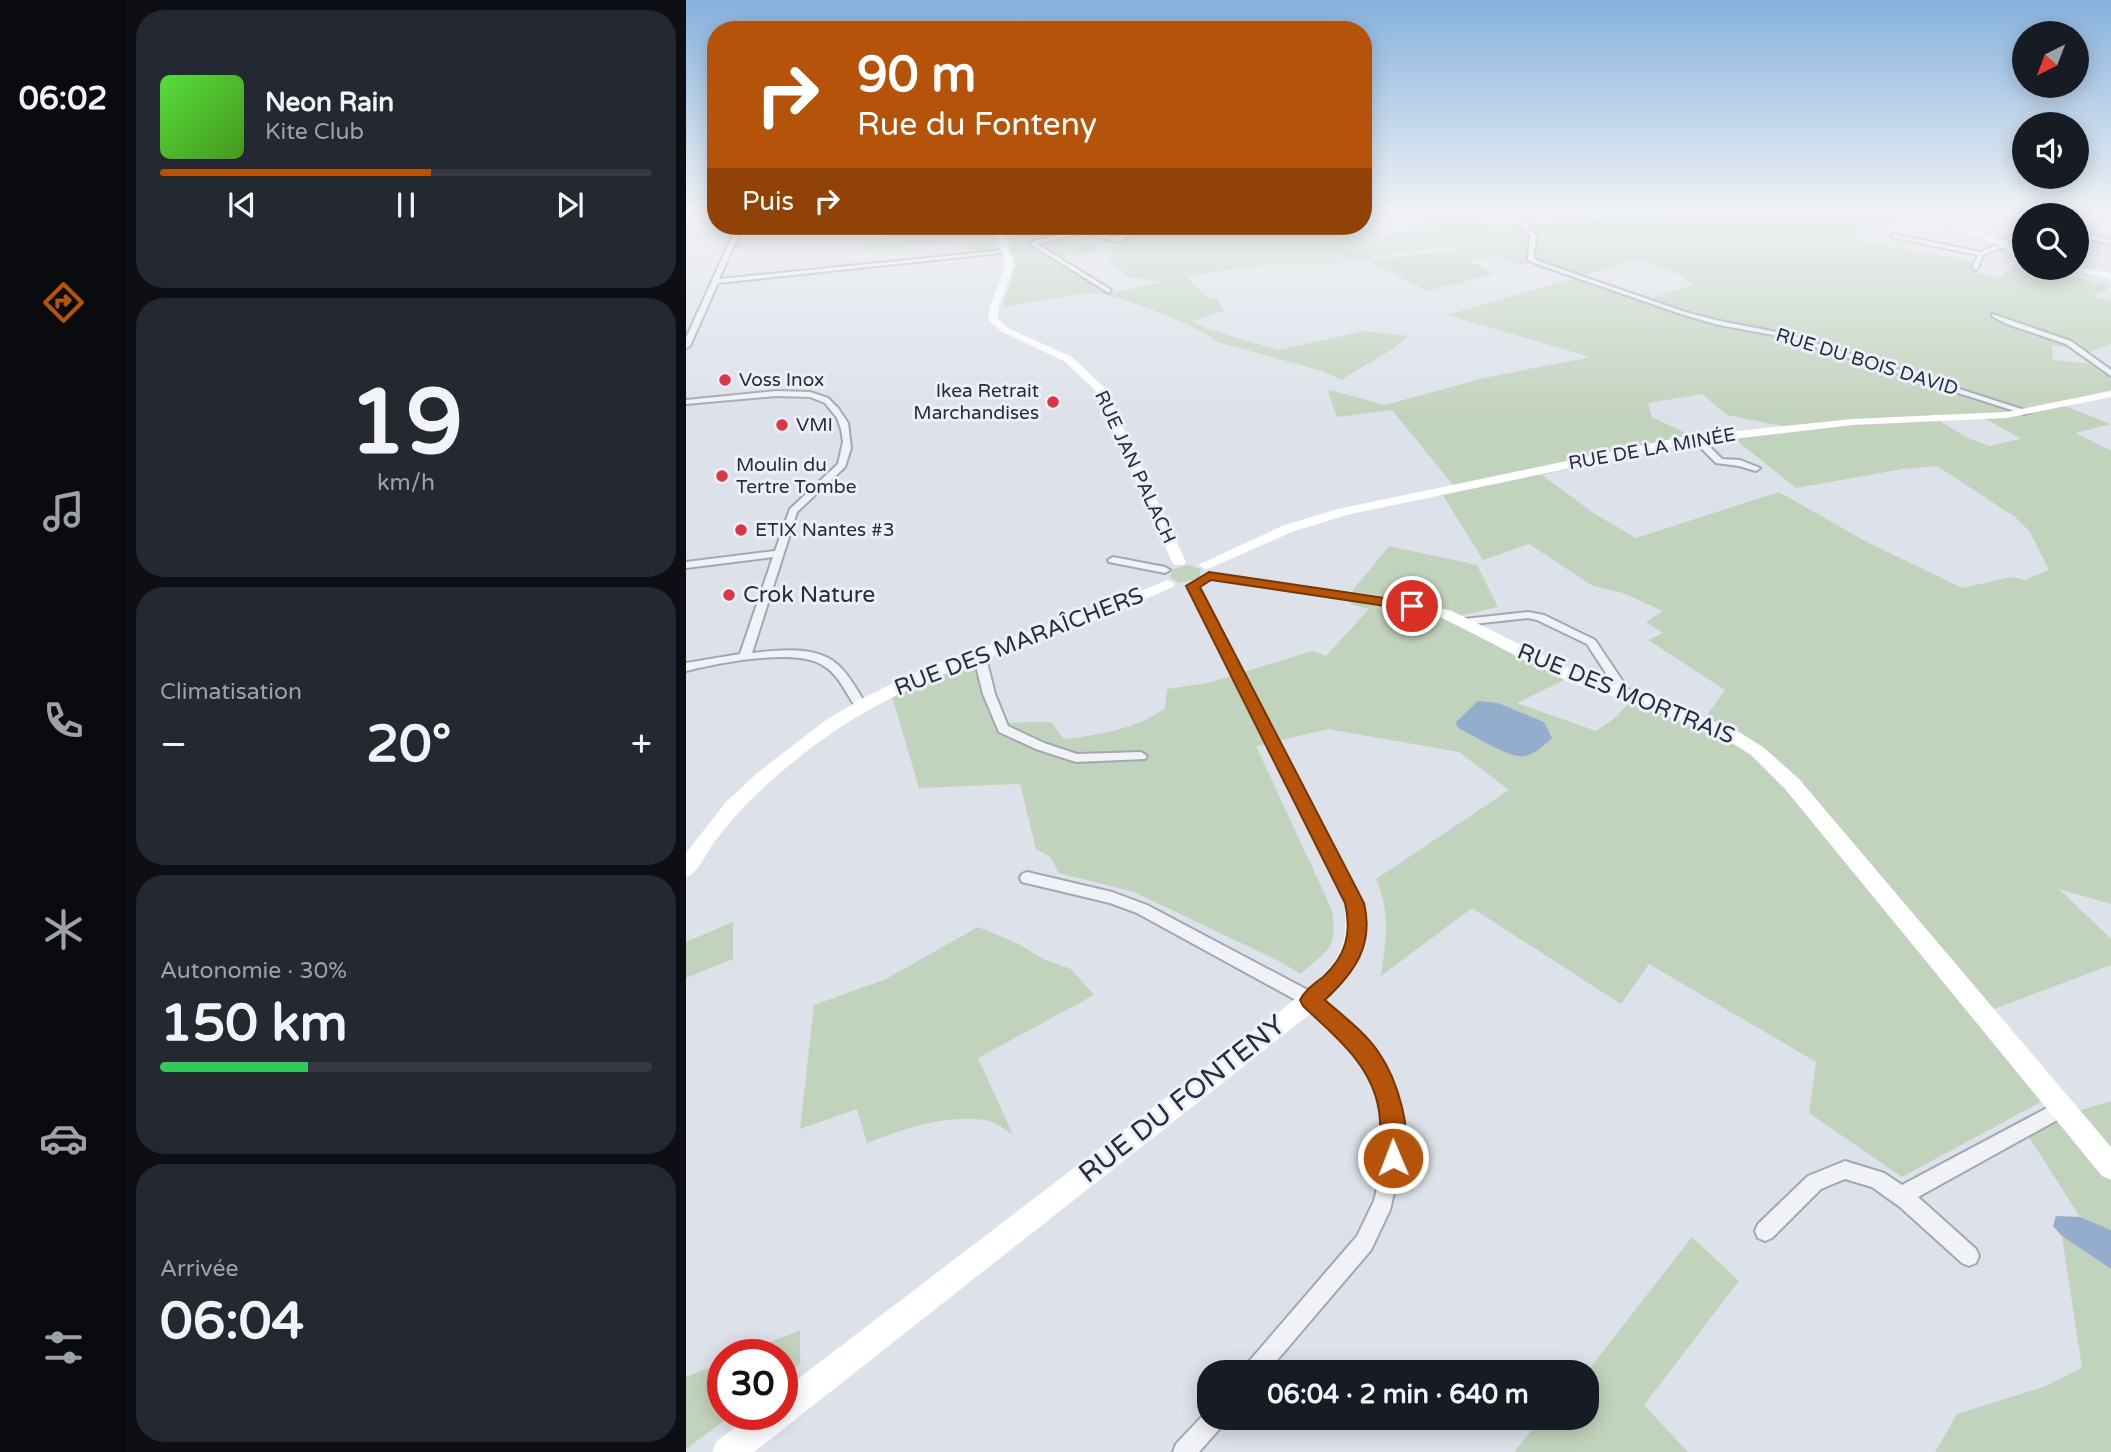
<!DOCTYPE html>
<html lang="fr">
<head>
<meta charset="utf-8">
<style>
  :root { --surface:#171b24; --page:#242831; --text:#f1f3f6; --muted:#9ea1a6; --line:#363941; --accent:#b45309 }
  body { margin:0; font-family:"Varela Round",sans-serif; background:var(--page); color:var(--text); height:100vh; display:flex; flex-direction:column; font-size:26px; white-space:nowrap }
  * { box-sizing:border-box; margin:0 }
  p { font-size:23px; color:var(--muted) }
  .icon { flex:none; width:38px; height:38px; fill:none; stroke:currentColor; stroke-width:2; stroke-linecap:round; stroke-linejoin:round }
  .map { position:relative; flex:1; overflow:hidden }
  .sheet { display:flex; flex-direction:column; gap:10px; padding:10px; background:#0d0f14; width:560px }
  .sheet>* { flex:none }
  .hud { position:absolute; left:21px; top:21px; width:665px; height:214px; border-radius:28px; box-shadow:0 4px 18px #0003; background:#b45309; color:#fff; overflow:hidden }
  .needle { width:46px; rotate:222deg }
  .buttons { position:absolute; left:1326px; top:21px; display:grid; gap:14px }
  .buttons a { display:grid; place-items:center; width:77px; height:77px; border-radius:50%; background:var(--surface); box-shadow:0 4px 18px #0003; font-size:35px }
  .speed { position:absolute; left:21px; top:1339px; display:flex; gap:14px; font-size:35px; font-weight:700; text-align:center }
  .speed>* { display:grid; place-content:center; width:91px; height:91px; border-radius:50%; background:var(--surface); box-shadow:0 4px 18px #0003; line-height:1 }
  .speed .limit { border:10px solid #d22; background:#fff; color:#111 }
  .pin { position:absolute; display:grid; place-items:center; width:60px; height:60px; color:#fff; margin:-30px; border:4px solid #fff; border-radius:50%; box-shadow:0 2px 7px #0007 }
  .me { position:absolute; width:77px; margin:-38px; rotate:359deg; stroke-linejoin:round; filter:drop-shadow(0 0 5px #0008) }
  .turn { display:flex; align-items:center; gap:24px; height:147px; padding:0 35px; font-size:32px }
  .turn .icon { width:91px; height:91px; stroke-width:2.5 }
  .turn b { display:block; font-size:49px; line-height:60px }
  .then { display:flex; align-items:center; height:66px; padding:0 35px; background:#0003; gap:14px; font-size:26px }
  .big { font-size:52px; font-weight:700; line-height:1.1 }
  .sheet .widget { flex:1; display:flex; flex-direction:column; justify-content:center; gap:10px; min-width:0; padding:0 24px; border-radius:28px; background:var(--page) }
  .sheet .dial { align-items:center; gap:0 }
  .dial b { font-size:91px; line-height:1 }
  .song { display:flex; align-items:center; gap:21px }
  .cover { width:84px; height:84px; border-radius:10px; background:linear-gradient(135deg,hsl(110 70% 55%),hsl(100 70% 35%)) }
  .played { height:7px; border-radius:4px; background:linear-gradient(90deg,var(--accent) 55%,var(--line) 55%) }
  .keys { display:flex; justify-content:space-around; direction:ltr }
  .heat { display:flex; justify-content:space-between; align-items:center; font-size:38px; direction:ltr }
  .charge { height:10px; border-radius:5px; background:linear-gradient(90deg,#34c759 30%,var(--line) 0) }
  .trip { position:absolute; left:511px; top:1360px; width:402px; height:70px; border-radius:28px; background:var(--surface); box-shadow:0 4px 18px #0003; font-weight:700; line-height:70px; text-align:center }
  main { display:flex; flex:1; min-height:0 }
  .dock { display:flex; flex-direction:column; width:126px; justify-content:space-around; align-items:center; background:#090b0e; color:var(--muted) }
  .dock .icon { width:49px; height:49px }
  .dock .current { color:var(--accent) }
  .dock b { font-size:32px; color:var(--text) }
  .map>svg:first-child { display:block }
  .green { fill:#c2d3bd; fill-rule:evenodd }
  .water { fill:#94adcc }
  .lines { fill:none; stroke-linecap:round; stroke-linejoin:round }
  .street-casing { stroke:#a2a8b3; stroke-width:4 }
  .street { fill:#f0f2f6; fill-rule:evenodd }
  .secondary { fill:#fff; fill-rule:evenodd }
  .route { fill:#b45309; stroke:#753606; stroke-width:2 }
  .poi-dot { fill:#db3548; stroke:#edf0f6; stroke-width:2.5 }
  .labels { text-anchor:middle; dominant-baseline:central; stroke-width:6; stroke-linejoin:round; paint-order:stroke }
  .far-street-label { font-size:19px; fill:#252e41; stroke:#edf0f6 }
  .far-poi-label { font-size:19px; fill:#252e41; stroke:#edf0f6; text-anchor:start }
  .poi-label { font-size:23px; fill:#252e41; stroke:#edf0f6; text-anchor:start }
  .street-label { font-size:23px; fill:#252e41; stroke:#edf0f6 }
  .near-street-label { font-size:28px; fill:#252e41; stroke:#edf0f6 }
</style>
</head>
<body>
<main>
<nav class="dock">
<b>06:02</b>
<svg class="icon current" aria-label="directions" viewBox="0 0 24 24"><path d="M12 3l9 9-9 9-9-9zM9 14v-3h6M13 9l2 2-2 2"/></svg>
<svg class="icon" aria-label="music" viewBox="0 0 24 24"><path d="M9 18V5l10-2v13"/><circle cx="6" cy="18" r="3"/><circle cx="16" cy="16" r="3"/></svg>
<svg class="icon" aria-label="phone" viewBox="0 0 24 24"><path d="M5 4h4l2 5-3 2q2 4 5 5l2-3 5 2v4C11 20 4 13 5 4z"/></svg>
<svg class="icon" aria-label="climate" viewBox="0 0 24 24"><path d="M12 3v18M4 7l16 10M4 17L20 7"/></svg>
<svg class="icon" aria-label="car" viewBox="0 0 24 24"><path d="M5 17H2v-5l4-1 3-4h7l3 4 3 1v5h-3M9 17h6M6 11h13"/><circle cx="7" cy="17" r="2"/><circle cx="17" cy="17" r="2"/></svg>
<svg class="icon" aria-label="filters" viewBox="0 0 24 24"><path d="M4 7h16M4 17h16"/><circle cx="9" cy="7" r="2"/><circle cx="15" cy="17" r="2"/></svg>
</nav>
<section class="sheet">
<div class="widget">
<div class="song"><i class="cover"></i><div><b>Neon Rain</b><p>Kite Club</p></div></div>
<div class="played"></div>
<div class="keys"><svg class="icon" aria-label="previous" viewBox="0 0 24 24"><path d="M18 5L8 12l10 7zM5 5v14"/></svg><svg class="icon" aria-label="pause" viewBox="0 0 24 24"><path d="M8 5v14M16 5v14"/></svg><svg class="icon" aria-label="next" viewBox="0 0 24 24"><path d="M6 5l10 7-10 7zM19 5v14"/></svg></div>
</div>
<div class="widget dial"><b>19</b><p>km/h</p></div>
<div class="widget"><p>Climatisation</p>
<div class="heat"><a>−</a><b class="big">20°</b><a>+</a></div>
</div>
<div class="widget"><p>Autonomie · 30%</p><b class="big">150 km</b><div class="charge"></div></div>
<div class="widget"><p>Arrivée</p><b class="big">06:04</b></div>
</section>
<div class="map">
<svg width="1425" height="1452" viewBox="0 0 1425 1452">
  <rect width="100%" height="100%" fill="#dde1e9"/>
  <path class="green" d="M 677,211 L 784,211 L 809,227 L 838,225 L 830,219 L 858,211 L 1231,211 L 1239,216 L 1175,232 L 1168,240 L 1285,261 L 1290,273 L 1314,278 L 1329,264 L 1366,275 L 1382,274 L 1425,287 L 1409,296 L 1425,301 L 1425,344 L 1403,352 L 1366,345 L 1367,360 L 1405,364 L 1425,379 L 1425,390 L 1371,403 L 1425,424 L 1390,433 L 1425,451 L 1425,904 L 1373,889 L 1425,939 L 1425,965 L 1292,1015 L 1362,1098 L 1216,1177 L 1123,1113 L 1130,1062 L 963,964 L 935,1004 L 786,908 L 695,976 C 700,938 705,914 690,879 L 823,790 L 773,752 L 642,729 L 570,746 L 646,910 C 652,948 642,951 614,974 L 595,962 L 448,892 L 373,873 L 364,857 L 350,849 L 334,784 L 233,788 L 206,696 L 286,663 L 307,723 L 365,722 L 378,739 C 412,735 451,729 479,708 L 481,689 L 522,683 L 626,651 L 640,656 L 683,609 L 664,604 L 667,590 L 703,546 L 791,565 L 812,607 L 774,616 L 781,630 L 831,657 L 882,678 L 831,703 L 910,731 L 929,718 L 945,701 L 1013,726 L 1039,690 L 962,640 L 977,633 L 960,622 L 977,611 L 937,593 L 907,586 L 843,544 L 797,560 L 756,494 L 771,490 L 706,410 L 651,417 L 642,392 L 644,390 L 699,405 L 798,378 L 904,357 L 761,315 L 892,277 L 957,300 L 1007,285 L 995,275 L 950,259 L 896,276 L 851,262 L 832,265 L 812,256 L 783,260 L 807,274 L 742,291 L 682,261 L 605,265 L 599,262 L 500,276 L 520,297 L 531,299 L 538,311 L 505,321 L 522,329 L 592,350 L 678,331 L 722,336 C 699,358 680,362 656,380 L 633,370 L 531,342 C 515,326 438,298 415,294 C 398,291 338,304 317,306 L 330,265 L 321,236 L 336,234 L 341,226 L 408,226 L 375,233 L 395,244 L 407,242 L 414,248 L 400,254 L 365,258 L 425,293 L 476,282 L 443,277 L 422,260 L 430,257 L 422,250 L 463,226 L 543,226 L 527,229 L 534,234 L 555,230 L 579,232 L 611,226 L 673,226 L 695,236 L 752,228 L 725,215 L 677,220 ZM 764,245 L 776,250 L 692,259 L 685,257 ZM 1016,394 L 1041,415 L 1096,426 L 1101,430 L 1046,437 L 1110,488 L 1217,469 L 1251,466 L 1329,517 L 1344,532 L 1363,570 L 1339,580 L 1325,577 L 1276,588 L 1179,541 L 1093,492 L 950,538 L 909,514 L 856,475 L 1005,441 L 1006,436 L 966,417 L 962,403 ZM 1290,414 L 1334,438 L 1334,439 L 1304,446 L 1284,439 L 1243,415 Z
    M 294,226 L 305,226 L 312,251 L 284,255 L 282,240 L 179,250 L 180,237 Z
    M 502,565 L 515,569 L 513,578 L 494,583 L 484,578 L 487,569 Z
    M 47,922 L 47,959 L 0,978 L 0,942 Z
    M 292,927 L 333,944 L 357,959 L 385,969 L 408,995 L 292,1058 L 327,1135 C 320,1130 311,1123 303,1121 C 261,1113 219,1129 181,1143 L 171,1109 L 114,1129 L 128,1005 L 200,979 Z
    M 1425,1101 L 1425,1230 L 1394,1217 L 1343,1137 L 1392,1111 Z
    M 1376,1236 L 1425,1269 L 1425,1452 L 1249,1452 L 1271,1414 L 1357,1387 L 1396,1368 Z
    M 1006,1237 L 1053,1281 L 958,1405 L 1002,1452 L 828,1452 L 856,1418 L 901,1418 L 901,1372 Z
    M 114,1330 L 114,1364 L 96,1377 L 96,1354 L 55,1354 Z
    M 37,1362 L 37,1414 L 47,1414 L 0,1449 L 0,1377 Z"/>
  <path class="water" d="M 942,211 C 948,212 955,215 961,215 C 970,215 979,211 988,211 L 963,215 L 979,220 L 976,221 L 915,227 L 901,224 L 901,220 Z
    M 792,701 L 812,703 L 858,722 L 866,738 C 858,745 850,754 838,756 C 824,759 787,735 772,728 L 770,722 Z
    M 1370,1216 L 1394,1217 L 1425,1230 L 1425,1269 L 1376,1236 L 1367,1226 Z"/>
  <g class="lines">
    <defs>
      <path id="street" d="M 815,211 L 821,211 L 836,223 L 871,220 L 891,211 L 896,211 L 874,222 L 840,226 L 850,235 L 848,258 L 852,261 L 999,312 L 1034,321 L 1101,334 L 1345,412 L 1338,414 L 1098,337 L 1033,325 L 995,314 L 848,263 L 842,259 L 844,235 Z
        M 1399,211 L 1405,211 L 1391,219 L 1390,215 Z
        M 51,226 L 57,226 L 33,279 L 321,250 L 324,252 L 32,283 L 4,346 L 0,348 L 0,338 Z
        M 409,226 L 418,226 L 408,229 L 414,234 L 431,238 L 452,226 L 458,226 L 432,242 L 410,236 L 402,231 L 351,244 L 425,290 L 423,293 L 343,243 Z
        M 1339,230 L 1339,234 L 1317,244 L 1312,243 Z
        M 1391,232 L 1425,240 L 1425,244 L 1391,236 Z
        M 1207,234 L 1294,252 L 1310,245 L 1324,247 L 1311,249 L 1297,255 L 1292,268 L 1289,270 L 1286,268 L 1292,255 L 1205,237 Z
        M 1306,314 L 1385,341 L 1425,370 L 1425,376 L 1380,344 L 1321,324 L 1306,316 Z
        M 90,391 L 124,392 L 142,398 L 152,408 L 162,423 L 165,448 L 159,467 L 111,512 L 66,653 C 92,650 131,645 152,665 C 164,676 172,692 181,706 L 179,709 L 171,709 C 161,695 153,675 138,666 C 111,647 32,663 0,671 L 0,663 L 54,654 L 87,557 L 0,568 L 0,562 L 89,551 L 104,509 L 152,464 L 157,442 L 155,429 L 151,418 L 139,403 L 124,397 L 90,396 L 0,404 L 0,400 Z
        M 1007,436 L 1013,436 L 1036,459 L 1054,460 L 1074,468 L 1070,471 L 1053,466 L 1030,463 L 1007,440 Z
        M 427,557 L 479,567 L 484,570 L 479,573 L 423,562 L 422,560 Z
        M 842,612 L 858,615 L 909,640 L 946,695 L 944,698 L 936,698 L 901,644 L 851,620 L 842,618 L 778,625 L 773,622 L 778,619 Z
        M 293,651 L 299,654 L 309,694 L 322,726 L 358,743 L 391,754 L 455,752 L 461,756 L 459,759 L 390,762 L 350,749 L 313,732 L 297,694 L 287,654 Z
        M 341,872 L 426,892 L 461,905 L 631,995 L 668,1029 L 691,1055 L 709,1092 L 716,1127 L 716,1158 L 704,1210 L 685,1250 L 581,1372 L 556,1372 L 560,1365 L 671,1236 L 688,1201 L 698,1158 L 698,1127 L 694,1098 L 679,1065 L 656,1039 L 619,1005 L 451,913 L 424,903 L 336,882 L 334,878 L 336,874 Z
        M 1376,1100 L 1382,1102 L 1385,1108 L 1382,1114 L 1232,1197 L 1290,1249 L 1293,1256 L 1290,1263 L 1283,1266 L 1276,1263 L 1214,1207 L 1186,1187 L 1159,1179 L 1135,1189 L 1086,1238 L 1079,1241 L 1072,1238 L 1069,1231 L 1072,1224 L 1122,1176 L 1159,1161 L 1198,1173 L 1216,1185 Z
        M 523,1409 L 523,1418 L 539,1418 L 536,1426 L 513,1452 L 487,1452 L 490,1444 Z"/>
    </defs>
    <use href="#street" class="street-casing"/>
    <use href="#street" class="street"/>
    <path class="secondary" d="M 1230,211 L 1239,211 L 1318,241 L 1339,255 L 1339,261 L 1312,245 Z
      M 308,226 L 316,226 L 328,265 L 313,307 L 312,319 L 322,328 L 386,357 L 418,387 L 500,562 L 498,565 L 488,565 L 486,562 L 409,390 L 378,361 L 316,332 L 302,320 L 304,307 L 319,265 Z
      M 1391,267 L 1425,273 L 1425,279 L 1377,268 Z
      M 1425,391 L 1425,397 L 1320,418 L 1166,425 L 995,445 L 660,515 L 606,532 L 524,568 L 519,569 L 512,565 L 596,526 L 652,509 L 995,437 L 1166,419 L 1320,412 Z
      M 523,572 L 703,597 L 766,611 L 895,674 L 977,701 L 1053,732 L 1077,747 L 1113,779 L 1425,1147 L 1425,1180 L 1416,1176 L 1099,789 L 1065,755 L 1041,740 L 965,709 L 883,682 L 756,618 L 703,607 L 518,579 L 516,576 L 518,573 Z
      M 482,580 L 489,584 L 487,587 C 456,600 426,614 394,626 C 290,662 205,685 116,755 C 84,780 54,808 29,841 C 20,852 14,872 0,877 L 0,853 L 40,802 L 71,773 L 140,720 L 177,698 L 247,664 L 395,614 Z
      M 507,582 L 514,586 L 678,903 C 688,951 668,977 633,1007 L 68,1452 L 26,1452 L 31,1441 L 66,1414 L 96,1414 L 96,1391 L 617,993 C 650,965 665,948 658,903 L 500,586 Z"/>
  </g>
  <linearGradient id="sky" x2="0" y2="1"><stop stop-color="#86b1dd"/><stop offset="0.51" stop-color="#f0f2f5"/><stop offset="1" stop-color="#f0f2f5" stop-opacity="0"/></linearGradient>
  <rect width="1425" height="414" fill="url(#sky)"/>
  <path class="route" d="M 523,572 L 726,602 L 733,606 L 726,610 L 525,580 L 514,587 L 678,903 C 688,945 669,972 639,1000 C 657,1016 679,1032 693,1053 C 711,1079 729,1135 716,1166 L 707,1169 L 699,1166 C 692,1150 696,1129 693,1111 C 686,1065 650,1037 617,1006 L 614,1000 C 619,990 628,984 637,977 C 660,956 666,933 659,903 L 500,586 Z"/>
  <g class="poi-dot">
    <circle cx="39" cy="380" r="7"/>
    <circle cx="367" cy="402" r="7"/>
    <circle cx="96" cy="425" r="7"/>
    <circle cx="36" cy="476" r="7"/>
    <circle cx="55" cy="530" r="7"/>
    <circle cx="43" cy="595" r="7"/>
  </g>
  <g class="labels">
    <g class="far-street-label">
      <text transform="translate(1181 362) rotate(17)">RUE DU BOIS DAVID</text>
      <text transform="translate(966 449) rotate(-10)">RUE DE LA MINÉE</text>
      <text transform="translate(449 467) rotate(65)">RUE JAN PALACH</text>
    </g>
    <g class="far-poi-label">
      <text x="53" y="380">Voss Inox</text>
      <text x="353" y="391" text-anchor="end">Ikea Retrait<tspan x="353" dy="22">Marchandises</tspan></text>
      <text x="110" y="425">VMI</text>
      <text x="50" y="465">Moulin du<tspan x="50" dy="22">Tertre Tombe</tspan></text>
      <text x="69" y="530">ETIX Nantes #3</text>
    </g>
    <g class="poi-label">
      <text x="57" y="595">Crok Nature</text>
    </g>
    <g class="street-label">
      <text transform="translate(333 642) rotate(-21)">RUE DES MARAÎCHERS</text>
      <text transform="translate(940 694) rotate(22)">RUE DES MORTRAIS</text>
    </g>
    <g class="near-street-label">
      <text transform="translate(496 1099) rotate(-38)">RUE DU FONTENY</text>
    </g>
  </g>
</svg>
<div class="buttons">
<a><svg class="needle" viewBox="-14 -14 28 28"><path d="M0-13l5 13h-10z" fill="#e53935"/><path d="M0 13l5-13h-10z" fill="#9ea1a6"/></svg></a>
<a><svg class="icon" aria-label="sound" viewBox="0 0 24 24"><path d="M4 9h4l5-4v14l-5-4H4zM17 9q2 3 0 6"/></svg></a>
<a><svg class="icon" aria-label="search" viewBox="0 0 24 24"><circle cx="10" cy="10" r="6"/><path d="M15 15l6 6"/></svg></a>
</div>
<div class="speed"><div class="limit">30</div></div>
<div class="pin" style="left:726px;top:606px;background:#d93025"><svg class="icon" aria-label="arrive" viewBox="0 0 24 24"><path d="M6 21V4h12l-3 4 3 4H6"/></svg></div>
<svg class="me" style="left:707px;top:1158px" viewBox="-20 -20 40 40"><circle r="17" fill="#b45309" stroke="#fff" stroke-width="3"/><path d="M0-11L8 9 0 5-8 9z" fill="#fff"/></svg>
<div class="trip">06:04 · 2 min · 640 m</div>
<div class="hud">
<div class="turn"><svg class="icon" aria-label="right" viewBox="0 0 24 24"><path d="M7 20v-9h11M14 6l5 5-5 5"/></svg><div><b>90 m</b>Rue du Fonteny</div></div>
<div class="then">Puis<svg class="icon" aria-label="right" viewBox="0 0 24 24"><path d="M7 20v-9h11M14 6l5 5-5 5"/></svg></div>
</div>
</div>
</main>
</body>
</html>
